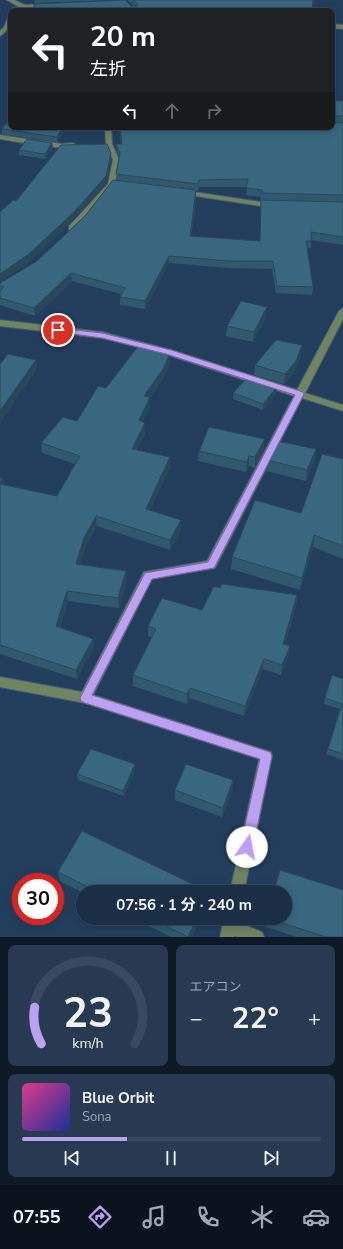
<!DOCTYPE html>
<html lang="ja">
<head>
<meta charset="utf-8">
<style>
  :root { --surface:#1a2e46; --page:#273a51; --text:#f1f3f6; --muted:#9fa8b3; --line:#384a5f; --accent:#bca0f2 }
  body { margin:0; font-family:"Nunito Sans","Noto Sans JP",sans-serif; background:var(--page); color:var(--text); height:100vh; display:flex; flex-direction:column; font-size:15px; white-space:nowrap }
  * { box-sizing:border-box; margin:0 }
  p { font-size:13px; color:var(--muted) }
  .icon { flex:none; width:22px; height:22px; fill:none; stroke:currentColor; stroke-width:2; stroke-linecap:round; stroke-linejoin:round }
  .map { position:relative; height:937px; overflow:hidden }
  .side { display:flex; flex-direction:column; gap:8px; padding:8px; background:#0e1926; flex:1 }
  .side>* { flex:none }
  .banner { position:absolute; left:8px; top:8px; width:327px; height:122px; border-radius:8px; box-shadow:0 2px 10px #0003,0 0 0 1px var(--line); background:#202124; color:#fff; overflow:hidden }
  .speed { position:absolute; left:12px; top:873px; display:flex; gap:8px; font-size:20px; font-weight:700; text-align:center }
  .speed>* { display:grid; place-content:center; width:52px; height:52px; border-radius:50%; background:var(--surface); box-shadow:0 2px 10px #0003,0 0 0 1px var(--line); line-height:1 }
  .speed .limit { border:6px solid #d22; background:#fff; color:#111 }
  .pin { position:absolute; display:grid; place-items:center; width:34px; height:34px; color:#fff; margin:-17px; border:2px solid #fff; border-radius:50%; box-shadow:0 1px 4px #0007 }
  .me { position:absolute; width:44px; margin:-22px; rotate:12deg; stroke-linejoin:round; filter:drop-shadow(0 0 3px #0008) }
  .turn { display:flex; align-items:center; gap:14px; height:84px; padding:0 16px; font-size:18px }
  .turn .icon { width:52px; height:52px; stroke-width:2.5 }
  .turn b { display:block; font-size:28px; line-height:34px }
  .lanes { display:flex; align-items:center; height:38px; padding:0 16px; background:#0003; justify-content:center; gap:20px; direction:ltr }
  .lanes .off { opacity:.35 }
  .big { font-size:30px; font-weight:700; line-height:1.1 }
  .side .tile { flex:1; display:flex; flex-direction:column; justify-content:center; gap:6px; min-width:0; padding:0 14px; border-radius:8px; background:var(--page) }
  .side .dial { align-items:center; gap:0 }
  .dial svg { height:104px; overflow:visible; fill:none; stroke:var(--line); stroke-width:7; stroke-linecap:round; text-anchor:middle }
  .dial text { fill:var(--text); stroke:none }
  .song { display:flex; align-items:center; gap:12px }
  .cover { width:48px; height:48px; border-radius:6px; background:linear-gradient(135deg,hsl(330 70% 55%),hsl(230 70% 35%)) }
  .played { height:4px; border-radius:2px; background:linear-gradient(90deg,var(--accent) 35%,var(--line) 35%) }
  .keys { display:flex; justify-content:space-around; direction:ltr }
  .heat { display:flex; justify-content:space-between; align-items:center; font-size:22px; direction:ltr }
  .side .tiles { flex:1; display:grid; gap:8px; grid-template-columns:1fr 1fr }
  .tile:last-child { grid-column:span 2 }
  .trip { position:absolute; left:76px; top:885px; width:216px; height:40px; border-radius:20px; background:var(--surface); box-shadow:0 2px 10px #0003,0 0 0 1px var(--line); font-weight:700; line-height:40px; text-align:center }
  .dock { display:flex; height:64px; justify-content:space-around; align-items:center; background:#0a121c; color:var(--muted) }
  .dock .icon { width:28px; height:28px }
  .dock .selected { color:var(--accent) }
  .dock b { font-size:18px; color:var(--text) }
  .map>svg:first-child { display:block }
  .lines { fill:none; stroke-linecap:round; stroke-linejoin:round }
  .minor-casing { stroke:#425b78; stroke-width:2 }
  .minor { fill:#6f845f; fill-rule:evenodd }
  .wall { fill:#31596d; fill-rule:evenodd }
  .shaded-wall { fill:#284859 }
  .building { fill:#39677f; stroke:#284859 }
  .route { fill:#bca0f2; stroke:#7a689d }
</style>
</head>
<body>
<div class="map">
<svg width="343" height="937" viewBox="0 0 343 937">
  <rect width="100%" height="100%" fill="#233e5d"/>
  <g class="lines">
    <defs>
      <path id="minor" d="M 7,0 L 14,0 L 25,5 L 46,4 L 49,6 L 46,8 L 11,11 L 13,8 L 19,7 Z
        M 11,15 C 11,25 8,31 0,36 L 0,31 L 4,27 L 9,16 Z
        M 332,24 L 343,25 L 343,29 L 332,28 Z
        M 105,127 L 111,127 L 112,144 L 119,160 L 115,184 L 75,230 L 69,230 L 69,226 L 108,184 L 113,160 L 106,144 Z
        M 0,135 L 62,144 L 73,143 L 76,145 C 67,152 14,141 0,139 Z
        M 180,190 L 261,202 L 274,202 L 278,204 L 274,206 L 261,206 L 183,194 L 180,194 Z
        M 343,308 L 343,319 L 305,393 L 343,405 L 343,411 L 302,398 L 215,568 L 152,579 L 93,695 L 271,752 L 272,756 L 244,892 L 230,892 L 259,759 L 85,703 L 0,687 L 0,677 L 82,692 L 144,572 L 207,561 L 294,396 L 165,354 L 102,338 L 0,326 L 0,320 L 102,332 L 171,350 L 297,390 L 339,311 Z
        M 224,918 L 238,918 L 237,922 L 262,932 L 264,937 L 238,937 L 235,936 L 234,937 L 220,937 Z"/>
    </defs>
    <use href="#minor" class="minor-casing"/>
    <use href="#minor" class="minor"/>
  </g>
  <path class="wall" d="M 35,0 L 114,0 L 35,3 Z
    M 127,0 L 314,0 L 312,11 L 34,11 L 134,6 Z
    M 332,100 L 343,101 L 343,245 L 311,240 L 311,248 L 307,248 L 313,287 L 312,295 L 276,293 L 272,269 L 229,268 L 169,263 L 145,309 L 120,305 L 120,297 L 121,294 L 72,281 L 35,316 L 0,305 L 0,283 L 37,261 L 85,216 L 117,181 L 116,174 L 119,158 L 117,151 L 116,144 L 121,144 L 119,127 L 332,127 ZM 199,187 L 247,187 L 246,195 L 261,197 L 260,241 L 191,236 L 196,198 L 196,191 L 198,191 Z
    M 2,129 L 63,130 L 63,133 L 57,142 L 2,134 Z
    M 52,143 L 53,148 L 45,159 L 19,155 L 19,150 Z
    M 266,317 L 253,342 L 226,336 L 227,326 Z
    M 302,345 L 301,355 L 295,371 L 284,384 L 254,375 L 255,365 Z
    M 170,364 L 163,379 L 150,398 L 150,407 L 143,422 L 145,433 L 137,450 L 170,457 L 170,467 L 150,511 L 181,530 L 170,550 L 97,526 L 85,548 L 80,564 L 126,571 L 127,581 L 119,608 L 68,601 L 60,628 L 93,639 L 94,648 L 77,679 L 0,654 L 0,478 L 4,485 L 57,496 L 75,464 L 42,453 L 41,443 L 77,421 L 106,388 Z
    M 277,392 L 263,410 L 233,399 L 233,393 Z
    M 264,449 L 255,468 L 249,466 L 246,472 L 198,461 L 199,451 Z
    M 316,449 L 315,460 L 306,481 L 266,471 L 267,460 Z
    M 343,459 L 343,559 L 313,547 L 300,590 L 231,569 L 232,557 L 301,513 Z
    M 220,588 L 297,595 L 296,605 L 285,644 L 290,646 L 288,656 L 281,675 L 263,669 L 244,716 L 189,698 L 187,704 L 133,686 L 133,675 L 152,637 L 148,636 L 148,626 L 202,610 Z
    M 343,679 L 343,760 L 326,754 L 328,749 L 340,709 L 324,704 L 325,698 Z
    M 135,770 L 124,796 L 78,780 L 77,774 Z
    M 175,790 L 233,790 L 222,817 L 175,800 Z
    M 58,872 L 209,892 L 83,892 L 83,893 L 60,881 Z
    M 133,918 L 201,918 L 192,937 L 171,937 Z
    M 267,918 L 343,937 L 297,937 L 266,927 Z"/>
  <path class="shaded-wall" d="M 61,127 L 65,127 L 63,130 L 63,133 L 57,142 L 57,137 Z
    M 52,143 L 53,148 L 45,159 L 45,154 Z
    M 111,153 L 111,160 L 107,183 L 77,217 L 30,262 L 0,282 L 0,274 Z
    M 196,190 L 196,198 L 190,243 L 190,236 Z
    M 169,256 L 169,263 L 145,309 L 145,301 Z
    M 71,273 L 72,281 L 35,316 L 34,308 Z
    M 267,307 L 266,317 L 253,342 L 254,332 Z
    M 302,345 L 301,355 L 295,371 L 284,384 L 285,374 Z
    M 170,354 L 170,364 L 163,379 L 150,398 L 150,407 L 139,430 L 139,420 L 144,396 Z
    M 36,360 L 37,369 L 0,423 L 0,411 Z
    M 278,386 L 277,392 L 263,410 L 263,404 Z
    M 145,423 L 145,433 L 133,459 L 132,449 Z
    M 265,439 L 264,449 L 255,468 L 255,457 Z
    M 316,449 L 315,460 L 306,481 L 307,470 Z
    M 249,456 L 249,466 L 246,472 L 247,462 Z
    M 170,457 L 170,467 L 147,519 L 146,509 Z
    M 3,478 L 4,488 L 0,483 Z
    M 96,516 L 97,526 L 85,548 L 77,574 L 76,564 L 84,538 Z
    M 181,520 L 181,530 L 170,550 L 170,540 Z
    M 314,535 L 313,547 L 300,590 L 302,578 Z
    M 126,571 L 127,581 L 119,608 L 118,598 Z
    M 67,591 L 68,601 L 57,636 L 56,626 Z
    M 297,595 L 296,605 L 282,654 L 283,644 Z
    M 93,639 L 94,648 L 77,679 L 76,670 Z
    M 290,646 L 288,656 L 281,675 L 282,665 Z
    M 264,659 L 263,669 L 244,716 L 245,706 Z
    M 190,688 L 189,698 L 187,704 L 187,694 Z
    M 135,764 L 135,770 L 124,796 L 123,791 Z
    M 233,780 L 233,790 L 222,817 L 223,808 Z
    M 197,918 L 201,918 L 192,937 L 188,937 Z"/>
  <path class="building" d="M 125,0 L 131,6 L 137,6 L 138,4 L 134,0 L 313,0 L 312,11 L 192,11 L 191,9 L 163,11 L 34,11 L 34,4 Z
    M 332,100 L 343,101 L 343,116 L 332,116 Z
    M 11,117 L 11,127 L 61,127 L 60,128 L 62,128 L 57,137 L 2,129 Z
    M 332,122 L 343,123 L 343,195 L 262,193 L 262,190 L 246,188 L 248,179 L 199,180 L 198,184 L 116,174 L 120,153 L 116,144 L 122,144 L 120,127 L 332,127 Z
    M 27,139 L 52,143 L 45,154 L 19,150 Z
    M 107,144 L 111,153 L 106,176 L 76,210 L 29,254 L 0,274 L 0,212 L 13,200 L 16,201 L 61,145 Z
    M 113,180 L 196,190 L 190,236 L 260,241 L 261,200 L 343,202 L 343,237 L 311,232 L 311,241 L 306,241 L 313,287 L 277,286 L 273,261 L 229,261 L 169,256 L 145,301 L 120,297 L 125,288 L 71,273 L 34,308 L 0,298 L 0,291 L 4,287 L 0,286 L 0,283 L 37,261 L 85,216 Z
    M 241,301 L 267,307 L 254,332 L 227,326 Z
    M 276,340 L 302,345 L 296,361 L 285,374 L 255,365 Z
    M 139,345 L 170,354 L 163,369 L 144,396 L 150,397 L 139,420 L 145,423 L 132,449 L 170,457 L 146,509 L 181,520 L 170,540 L 96,516 L 84,538 L 76,564 L 126,571 L 118,598 L 67,591 L 56,626 L 93,639 L 76,670 L 0,645 L 0,484 L 57,496 L 80,456 L 41,443 L 63,417 L 77,421 L 98,386 L 106,388 Z
    M 8,354 L 36,360 L 0,411 L 0,364 Z
    M 248,377 L 278,386 L 263,404 L 233,393 Z
    M 209,427 L 265,439 L 255,457 L 249,456 L 247,462 L 199,451 Z
    M 277,441 L 316,449 L 307,470 L 267,460 Z
    M 322,454 L 343,459 L 343,546 L 314,535 L 302,578 L 232,557 L 255,500 L 301,513 Z
    M 0,478 L 3,478 L 0,483 Z
    M 222,584 L 297,595 L 283,644 L 290,646 L 282,665 L 264,659 L 245,706 L 190,688 L 187,694 L 133,675 L 156,629 L 148,626 L 162,598 L 202,610 L 214,586 L 220,588 Z
    M 332,675 L 343,679 L 343,754 L 328,749 L 342,704 L 325,698 Z
    M 91,749 L 135,764 L 123,791 L 77,774 Z
    M 186,764 L 233,780 L 223,808 L 175,790 Z
    M 82,831 L 209,892 L 98,892 L 58,872 Z
    M 280,870 L 343,890 L 343,937 L 326,937 L 267,918 L 285,918 L 285,892 L 274,892 Z
    M 150,918 L 197,918 L 188,937 Z"/>
  <path class="route" d="M 56,328 L 102,333 L 171,350 L 303,392 L 304,394 L 214,568 L 152,579 L 92,695 L 270,752 L 272,756 L 253,847 L 251,851 L 247,853 L 242,851 L 240,847 L 260,759 L 85,703 L 81,701 L 80,698 L 145,573 L 208,562 L 295,395 L 166,354 L 102,338 L 58,332 L 56,332 Z"/>
</svg>
<div class="speed"><div class="limit">30</div></div>
<div class="pin" style="left:58px;top:330px;background:#d93025"><svg class="icon" aria-label="arrive" viewBox="0 0 24 24"><path d="M6 21V4h12l-3 4 3 4H6"/></svg></div>
<svg class="me" style="left:247px;top:847px" viewBox="-20 -20 40 40"><circle r="19" fill="#fff"/><path d="M0-13L10 11 0 6-10 11z" fill="#bca0f2"/></svg>
<div class="trip">07:56 · 1 分 · 240 m</div>
<div class="banner">
<div class="turn"><svg class="icon" aria-label="left" viewBox="0 0 24 24"><path d="M17 20v-9H6M10 6l-5 5 5 5"/></svg><div><b>20 m</b>左折</div></div>
<div class="lanes"><svg class="icon" aria-label="left" viewBox="0 0 24 24"><path d="M17 20v-9H6M10 6l-5 5 5 5"/></svg><svg class="icon off" aria-label="ahead" viewBox="0 0 24 24"><path d="M12 20V5M6 11l6-6 6 6"/></svg><svg class="icon off" aria-label="right" viewBox="0 0 24 24"><path d="M7 20v-9h11M14 6l5 5-5 5"/></svg></div>
</div>
</div>
<section class="side">
<div class="tiles">
<div class="tile dial"><svg viewBox="0 0 100 80">
<path d="M14 69A42 42 0 1 1 86 69"/>
<path d="M14 69A42 42 0 0 1 9 41" stroke="#bca0f2"/>
<text x="50" y="56" font-size="32" font-weight="700">23</text>
<text x="50" y="72" font-size="11">km/h</text>
</svg></div>
<div class="tile"><p>エアコン</p>
<div class="heat"><a>−</a><b class="big">22°</b><a>+</a></div>
</div>
<div class="tile">
<div class="song"><i class="cover"></i><div><b>Blue Orbit</b><p>Sona</p></div></div>
<div class="played"></div>
<div class="keys"><svg class="icon" aria-label="previous" viewBox="0 0 24 24"><path d="M18 5L8 12l10 7zM5 5v14"/></svg><svg class="icon" aria-label="pause" viewBox="0 0 24 24"><path d="M8 5v14M16 5v14"/></svg><svg class="icon" aria-label="next" viewBox="0 0 24 24"><path d="M6 5l10 7-10 7zM19 5v14"/></svg></div>
</div>
</div>
</section>
<nav class="dock">
<b>07:55</b>
<svg class="icon selected" aria-label="directions" viewBox="0 0 24 24"><path d="M12 3l9 9-9 9-9-9zM9 14v-3h6M13 9l2 2-2 2"/></svg>
<svg class="icon" aria-label="music" viewBox="0 0 24 24"><path d="M9 18V5l10-2v13"/><circle cx="6" cy="18" r="3"/><circle cx="16" cy="16" r="3"/></svg>
<svg class="icon" aria-label="phone" viewBox="0 0 24 24"><path d="M5 4h4l2 5-3 2q2 4 5 5l2-3 5 2v4C11 20 4 13 5 4z"/></svg>
<svg class="icon" aria-label="climate" viewBox="0 0 24 24"><path d="M12 3v18M4 7l16 10M4 17L20 7"/></svg>
<svg class="icon" aria-label="car" viewBox="0 0 24 24"><path d="M5 17H2v-5l4-1 3-4h7l3 4 3 1v5h-3M9 17h6M6 11h13"/><circle cx="7" cy="17" r="2"/><circle cx="17" cy="17" r="2"/></svg>
</nav>
</body>
</html>
